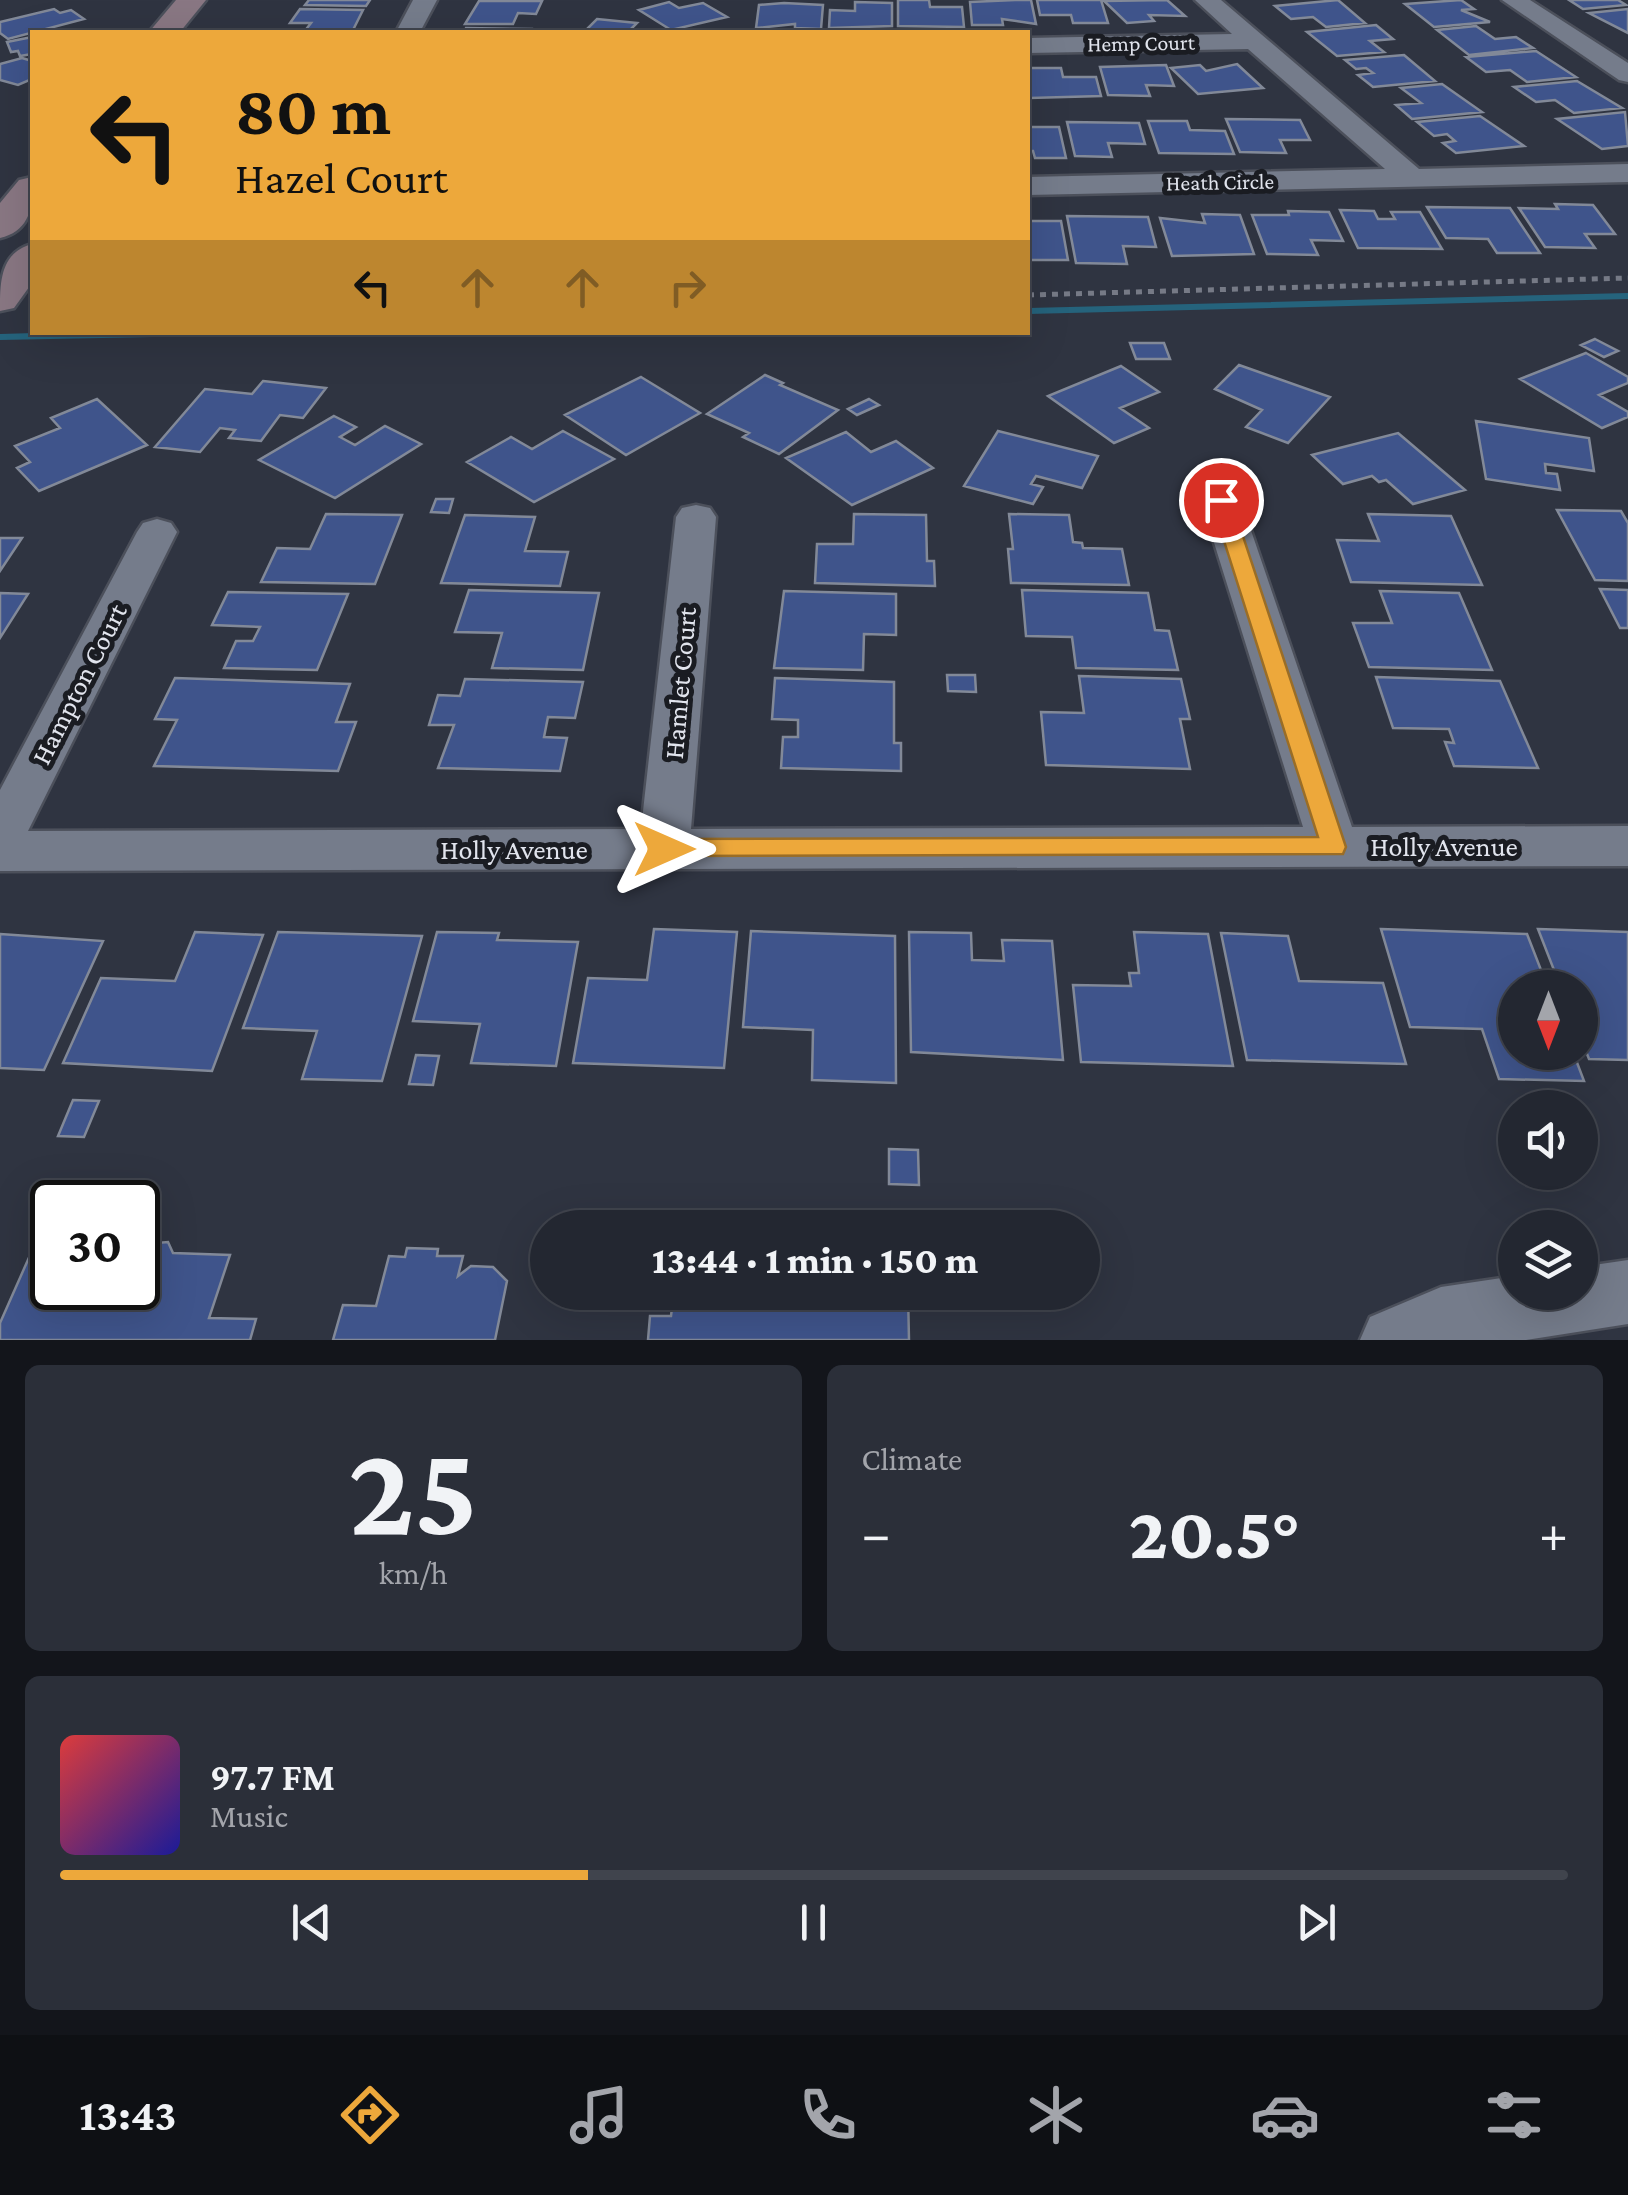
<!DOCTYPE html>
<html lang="en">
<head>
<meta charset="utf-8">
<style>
  :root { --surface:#232731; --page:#2b2f39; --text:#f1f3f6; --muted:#a3a5ab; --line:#40444d; --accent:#eda83b }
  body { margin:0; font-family:"Crimson Pro",serif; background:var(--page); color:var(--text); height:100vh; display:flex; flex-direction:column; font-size:38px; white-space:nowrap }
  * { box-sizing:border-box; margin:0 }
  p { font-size:32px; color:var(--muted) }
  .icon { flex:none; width:55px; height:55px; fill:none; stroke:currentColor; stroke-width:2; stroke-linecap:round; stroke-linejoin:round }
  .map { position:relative; height:1340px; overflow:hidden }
  .details { display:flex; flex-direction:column; gap:25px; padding:25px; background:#13151b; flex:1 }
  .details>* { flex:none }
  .top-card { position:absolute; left:30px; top:30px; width:1000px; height:305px; border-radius:0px; box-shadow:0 10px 40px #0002,0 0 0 2px var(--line); background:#eda83b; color:#111; overflow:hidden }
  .needle { width:65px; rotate:180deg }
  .tools { position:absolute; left:1498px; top:970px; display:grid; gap:20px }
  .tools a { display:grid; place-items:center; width:100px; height:100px; border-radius:50%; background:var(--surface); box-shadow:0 10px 40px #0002,0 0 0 2px var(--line); font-size:50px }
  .speed { position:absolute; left:30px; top:1180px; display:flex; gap:20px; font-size:50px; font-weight:700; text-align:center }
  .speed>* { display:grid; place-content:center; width:130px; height:130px; border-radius:50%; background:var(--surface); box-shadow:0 10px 40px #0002,0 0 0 2px var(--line); line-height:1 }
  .speed .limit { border:5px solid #111; border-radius:15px; background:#fff; color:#111 }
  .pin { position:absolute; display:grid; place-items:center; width:85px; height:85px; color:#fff; margin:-42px; border:5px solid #fff; border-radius:50%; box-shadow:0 2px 10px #0007 }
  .me { position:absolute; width:110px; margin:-55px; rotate:90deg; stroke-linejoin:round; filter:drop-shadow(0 0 8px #0008) }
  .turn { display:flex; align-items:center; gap:35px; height:210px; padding:0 40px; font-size:45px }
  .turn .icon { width:130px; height:130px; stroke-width:2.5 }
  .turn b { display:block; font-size:70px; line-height:85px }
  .lanes { display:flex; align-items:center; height:95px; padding:0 40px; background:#0003; justify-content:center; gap:50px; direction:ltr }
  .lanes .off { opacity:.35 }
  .big { font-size:75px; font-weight:800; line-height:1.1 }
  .details .widget { flex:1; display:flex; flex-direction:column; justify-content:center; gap:15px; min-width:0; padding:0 35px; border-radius:15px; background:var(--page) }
  .details .dial { align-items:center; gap:0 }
  .dial b { font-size:130px; line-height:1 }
  .song { display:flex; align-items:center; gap:30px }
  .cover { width:120px; height:120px; border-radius:15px; background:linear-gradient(135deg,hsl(0 70% 55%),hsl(240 70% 35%)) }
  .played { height:10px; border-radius:5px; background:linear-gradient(90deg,var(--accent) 35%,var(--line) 35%) }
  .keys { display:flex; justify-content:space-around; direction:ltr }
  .heat { display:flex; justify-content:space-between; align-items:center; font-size:55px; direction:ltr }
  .details .tiles { flex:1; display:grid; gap:25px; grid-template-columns:1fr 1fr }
  .widget:last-child { grid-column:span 2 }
  .trip { position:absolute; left:530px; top:1210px; width:570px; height:100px; border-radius:50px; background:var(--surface); box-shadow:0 10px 40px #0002,0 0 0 2px var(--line); font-weight:800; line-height:100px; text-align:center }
  .dock { display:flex; height:160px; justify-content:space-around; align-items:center; background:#0e1014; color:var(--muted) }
  .dock .icon { width:70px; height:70px }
  .dock .selected { color:var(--accent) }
  .dock b { font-size:45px; color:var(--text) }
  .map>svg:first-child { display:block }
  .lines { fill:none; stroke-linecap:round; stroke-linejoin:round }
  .stream { fill:#25637c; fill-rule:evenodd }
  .building { fill:#3f548b; stroke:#828998; stroke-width:2.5 }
  .street-casing { stroke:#4c505b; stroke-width:5 }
  .secondary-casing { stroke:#4c505b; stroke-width:5 }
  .path { stroke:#767a86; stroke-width:5; stroke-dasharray:6 6; stroke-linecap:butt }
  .street { fill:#757c8b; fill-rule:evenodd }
  .secondary { fill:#897783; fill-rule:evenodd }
  .route { fill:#eda83b; stroke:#9a6d26; stroke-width:2.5 }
  .labels { text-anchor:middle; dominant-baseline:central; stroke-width:10; stroke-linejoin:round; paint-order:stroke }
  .far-street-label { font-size:22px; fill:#e1e4ed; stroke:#1a1c22 }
  .street-label { font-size:28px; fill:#e1e4ed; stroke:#1a1c22 }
</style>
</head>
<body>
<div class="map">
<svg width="1628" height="1340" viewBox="0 0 1628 1340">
  <rect width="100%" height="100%" fill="#2f3441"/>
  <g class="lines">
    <path class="stream" d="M 1628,293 L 1628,299 L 1028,314 L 1028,308 Z
      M 69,332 L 260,332 L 255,335 L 0,340 L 0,334 Z"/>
  </g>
  <path class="building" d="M 309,0 L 370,0 L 366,6 L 305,5 Z
    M 898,0 L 929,0 L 930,7 L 962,7 L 964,27 L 898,26 Z
    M 1015,0 L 1031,0 L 1036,24 L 1002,19 L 1003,25 L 972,25 L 970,2 Z
    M 1037,0 L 1101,0 L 1108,23 L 1073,23 L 1071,15 L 1040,15 Z
    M 1167,0 L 1185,16 L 1149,15 L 1154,21 L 1127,23 L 1104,1 Z
    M 1338,0 L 1365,23 L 1326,27 L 1313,17 L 1291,19 L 1275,6 Z
    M 1461,0 L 1474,9 L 1461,10 L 1490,22 L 1434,27 L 1405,4 Z
    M 1569,0 L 1618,0 L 1626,5 L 1583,9 Z
    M 479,1 L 542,1 L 536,14 L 518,13 L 513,24 L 465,24 Z
    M 669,2 L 679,8 L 703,3 L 727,17 L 671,30 L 639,10 Z
    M 855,2 L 892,3 L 892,26 L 829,28 L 830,10 L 855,11 Z
    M 784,3 L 823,5 L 821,29 L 795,28 L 795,24 L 756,28 L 759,5 Z
    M 54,9 L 60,13 L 71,10 L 84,19 L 8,39 L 0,33 L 0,22 Z
    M 300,9 L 363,10 L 352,32 L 304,32 L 311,23 L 290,23 Z
    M 1628,9 L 1628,33 L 1589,13 Z
    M 597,19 L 637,23 L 628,32 L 584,32 Z
    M 1376,25 L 1393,39 L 1370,41 L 1384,52 L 1337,56 L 1307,32 Z
    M 1476,26 L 1495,39 L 1516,37 L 1533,48 L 1469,55 L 1437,30 Z
    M 466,28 L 531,29 L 529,32 L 464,32 Z
    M 32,37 L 32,54 L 20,56 L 18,51 L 11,52 L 7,42 Z
    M 1536,51 L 1576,77 L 1527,82 L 1510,70 L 1486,72 L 1466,57 Z
    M 1404,55 L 1435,81 L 1373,87 L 1358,75 L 1373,73 L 1366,68 L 1356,69 L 1345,60 Z
    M 22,58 L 32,61 L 32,79 L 18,85 L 0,80 L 0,64 Z
    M 1237,64 L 1263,88 L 1198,94 L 1171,68 L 1200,65 L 1206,71 Z
    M 1166,65 L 1174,86 L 1146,85 L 1150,96 L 1108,95 L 1100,67 Z
    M 1028,68 L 1061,68 L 1063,77 L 1096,77 L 1101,96 L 1030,98 Z
    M 1577,81 L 1622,108 L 1574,113 L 1555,100 L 1536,102 L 1514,87 Z
    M 1442,84 L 1482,112 L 1412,119 L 1396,105 L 1421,103 L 1401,88 Z
    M 1625,112 L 1628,146 L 1602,149 L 1557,119 Z
    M 1480,116 L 1524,146 L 1456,153 L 1443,143 L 1455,141 L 1447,134 L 1434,136 L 1417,122 Z
    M 1226,119 L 1300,120 L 1310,140 L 1280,140 L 1286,153 L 1240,152 Z
    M 1148,121 L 1187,121 L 1190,130 L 1225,131 L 1234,154 L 1159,153 Z
    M 1067,122 L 1139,123 L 1145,144 L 1108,143 L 1112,157 L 1075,156 Z
    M 1028,127 L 1059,127 L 1066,158 L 1035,158 L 1033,151 L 1028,151 Z
    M 1555,204 L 1593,205 L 1615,234 L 1585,234 L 1595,248 L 1545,247 L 1519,208 L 1558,209 Z
    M 1427,207 L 1510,208 L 1540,253 L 1497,253 L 1488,239 L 1446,238 Z
    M 1340,210 L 1374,211 L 1378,219 L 1395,219 L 1391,212 L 1420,212 L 1442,249 L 1358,248 Z
    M 1288,211 L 1329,212 L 1343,241 L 1311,240 L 1318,255 L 1267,254 L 1252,215 L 1289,215 Z
    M 1202,214 L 1240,215 L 1254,254 L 1172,256 L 1160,218 L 1205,223 Z
    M 1067,216 L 1148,217 L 1156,247 L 1123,246 L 1127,264 L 1076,263 Z
    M 1028,221 L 1061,221 L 1068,260 L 1028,260 Z
    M 1595,339 L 1618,351 L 1604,357 L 1581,345 Z
    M 1130,343 L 1164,343 L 1170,359 L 1136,359 Z
    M 1586,353 L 1628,377 L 1628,383 L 1599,395 L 1628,412 L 1628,417 L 1602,428 L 1520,379 Z
    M 1239,365 L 1330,397 L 1288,443 L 1246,427 L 1262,410 L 1215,389 Z
    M 1121,366 L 1159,392 L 1120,408 L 1149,428 L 1114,443 L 1048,396 Z
    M 765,375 L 783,383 L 780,385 L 838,410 L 779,454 L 743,437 L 749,433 L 707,414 Z
    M 641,377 L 700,413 L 626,455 L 565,415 Z
    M 263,381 L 326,388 L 303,418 L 280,415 L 261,441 L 229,438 L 235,430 L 220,428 L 200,452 L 155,447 L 205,389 L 252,394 Z
    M 97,399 L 147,445 L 39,491 L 17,468 L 30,462 L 15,446 L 60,428 L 51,418 Z
    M 869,399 L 879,405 L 857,415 L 848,409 Z
    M 334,416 L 356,427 L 340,437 L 355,445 L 385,426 L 421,444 L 335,498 L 259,460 Z
    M 1476,421 L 1589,438 L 1594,471 L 1545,464 L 1546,473 L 1557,474 L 1560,490 L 1486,479 Z
    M 563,431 L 614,459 L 534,502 L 467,462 L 511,437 L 532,449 Z
    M 998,431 L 1098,456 L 1082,488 L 1036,476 L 1031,484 L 1043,487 L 1033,504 L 964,486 Z
    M 846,432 L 871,452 L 896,441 L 933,468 L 852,505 L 786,458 Z
    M 1398,433 L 1465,490 L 1413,504 L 1386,480 L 1379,482 L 1372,476 L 1343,484 L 1312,455 Z
    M 436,499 L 453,499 L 449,513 L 431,512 Z
    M 1557,510 L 1621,511 L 1628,523 L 1628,581 L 1595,580 Z
    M 326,514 L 402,515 L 375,584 L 261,582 L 277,548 L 310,549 Z
    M 854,514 L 926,515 L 927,561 L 934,561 L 935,586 L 815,583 L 817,544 L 853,544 Z
    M 1009,514 L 1069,515 L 1073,542 L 1082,543 L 1083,548 L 1122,549 L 1129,585 L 1011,583 L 1008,549 L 1013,549 Z
    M 1368,514 L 1451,516 L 1482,585 L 1351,582 L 1337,540 L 1379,541 Z
    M 465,515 L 535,517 L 525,551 L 568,552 L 560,586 L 441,583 Z
    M 0,538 L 22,538 L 0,571 Z
    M 1600,589 L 1628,590 L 1628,628 L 1620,628 Z
    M 469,590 L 599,593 L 583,670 L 492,668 L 502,633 L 455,632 Z
    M 1022,590 L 1148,593 L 1155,630 L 1169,631 L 1178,670 L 1076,668 L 1072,637 L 1026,636 Z
    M 784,591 L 896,594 L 896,635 L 864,634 L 863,670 L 774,668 Z
    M 1380,591 L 1459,593 L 1492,670 L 1369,667 L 1353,623 L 1392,623 Z
    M 228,592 L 348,594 L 317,670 L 224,668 L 236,641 L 253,641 L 260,627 L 212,625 Z
    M 0,593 L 28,594 L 0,638 Z
    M 947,675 L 975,675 L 976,692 L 948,691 Z
    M 1079,676 L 1181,679 L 1190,719 L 1180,719 L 1190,769 L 1046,765 L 1041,712 L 1084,713 Z
    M 1376,677 L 1500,681 L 1538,768 L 1454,766 L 1445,742 L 1454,743 L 1449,729 L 1393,728 Z
    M 175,678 L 350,684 L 336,722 L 356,722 L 338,771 L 154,766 L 177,720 L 155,719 Z
    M 775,678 L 894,682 L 894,743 L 901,743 L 901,771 L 781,768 L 783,737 L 798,737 L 798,720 L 772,719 Z
    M 465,679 L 583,682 L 575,718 L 548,717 L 544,737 L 567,738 L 560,771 L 438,768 L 454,725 L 429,725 L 438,695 L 460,696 Z
    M 654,929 L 737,932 L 724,1068 L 573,1063 L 588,978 L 647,980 Z
    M 1381,929 L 1527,934 L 1548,988 L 1515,988 L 1515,1052 L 1573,1052 L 1584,1081 L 1499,1079 L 1482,1029 L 1410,1027 Z
    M 1538,929 L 1628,932 L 1628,1060 L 1589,1059 L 1580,1036 L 1580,988 L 1561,988 Z
    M 751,931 L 895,936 L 896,1083 L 812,1080 L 813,1030 L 743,1027 Z
    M 195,932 L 263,935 L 212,1071 L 63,1063 L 101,978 L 175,981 Z
    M 278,932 L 422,936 L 382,1081 L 302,1079 L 317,1031 L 243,1028 Z
    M 437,932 L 499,933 L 497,940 L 578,942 L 556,1066 L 471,1063 L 480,1024 L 413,1021 Z
    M 909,932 L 971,933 L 972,960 L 1004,961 L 1002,940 L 1052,941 L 1063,1060 L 911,1052 Z
    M 1134,932 L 1208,934 L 1233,1066 L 1081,1062 L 1073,985 L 1131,986 L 1129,973 L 1139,973 Z
    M 1221,933 L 1288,936 L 1299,981 L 1383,983 L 1406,1064 L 1247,1060 Z
    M 0,934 L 103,941 L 44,1070 L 0,1068 Z
    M 416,1055 L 439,1056 L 433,1085 L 409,1084 Z
    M 73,1100 L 99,1101 L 84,1137 L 58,1136 Z
    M 889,1149 L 918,1150 L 919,1185 L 889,1184 Z
    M 168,1242 L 173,1253 L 230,1255 L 209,1318 L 256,1319 L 250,1340 L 0,1340 L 0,1323 L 31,1253 L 52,1254 L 52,1288 L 138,1288 L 138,1251 L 145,1244 Z
    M 407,1248 L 438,1249 L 437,1256 L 463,1256 L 458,1276 L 471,1266 L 493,1267 L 507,1281 L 495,1340 L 333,1340 L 343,1305 L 376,1306 L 389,1256 L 405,1257 Z
    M 674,1292 L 908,1292 L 909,1340 L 648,1340 L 650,1316 L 671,1316 Z"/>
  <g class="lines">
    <defs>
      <path id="street" d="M 413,0 L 437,0 L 420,32 L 396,32 Z
        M 1195,0 L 1221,0 L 1419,169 L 1628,164 L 1628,182 L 1028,195 L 1028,177 L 1385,169 L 1248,49 L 1028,53 L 1028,38 L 1232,34 Z
        M 1502,0 L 1530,0 L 1628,63 L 1628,82 L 1619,80 Z
        M 1221,489 L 1235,492 L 1241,501 L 1352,827 L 1628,826 L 1628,866 L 0,871 L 0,790 L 137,532 L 143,523 L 157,519 L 171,523 L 177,532 L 28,831 L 641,829 L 676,517 L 682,508 L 696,505 L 710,508 L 716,517 L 691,829 L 1303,827 L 1201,501 L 1207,492 Z
        M 1628,1260 L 1628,1324 L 1526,1340 L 1360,1340 L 1370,1317 L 1441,1287 L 1515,1276 L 1515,1292 L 1580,1292 L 1580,1267 Z"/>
      <path id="secondary" d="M 176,0 L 206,0 L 180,32 L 149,32 Z
        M 32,177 C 34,204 31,231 0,238 L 0,203 L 19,180 Z
        M 32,244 L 32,283 L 14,308 L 0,311 C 0,282 0,253 32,244 Z"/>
    </defs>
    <use href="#street" class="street-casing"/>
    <use href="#secondary" class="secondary-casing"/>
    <path class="path" d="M 1028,295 L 1628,278"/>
    <use href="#street" class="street"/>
    <use href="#secondary" class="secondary"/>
  </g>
  <path class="route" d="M 1221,494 L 1231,500 L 1346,847 L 1343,854 L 655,856 L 651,849 L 655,842 L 664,839 L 1318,837 L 1211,500 Z"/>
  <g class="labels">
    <g class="far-street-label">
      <text transform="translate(1141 43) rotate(-1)">Hemp Court</text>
      <text transform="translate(1220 182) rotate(-1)">Heath Circle</text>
    </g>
    <g class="street-label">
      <text transform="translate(680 683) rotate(-85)">Hamlet Court</text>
      <text transform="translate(79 684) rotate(-63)">Hampton Court</text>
      <text x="1444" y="846">Holly Avenue</text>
      <text x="514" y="849">Holly Avenue</text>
    </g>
  </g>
</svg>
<div class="tools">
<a><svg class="needle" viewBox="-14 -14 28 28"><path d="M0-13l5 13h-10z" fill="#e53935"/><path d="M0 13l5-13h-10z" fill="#a3a5ab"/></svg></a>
<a><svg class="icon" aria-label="sound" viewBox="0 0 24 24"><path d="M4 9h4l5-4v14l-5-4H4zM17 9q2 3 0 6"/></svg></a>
<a><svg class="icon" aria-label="layers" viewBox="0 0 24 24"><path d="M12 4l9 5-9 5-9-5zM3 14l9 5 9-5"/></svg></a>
</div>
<div class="speed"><div class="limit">30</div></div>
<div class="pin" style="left:1221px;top:500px;background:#d93025"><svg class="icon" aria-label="arrive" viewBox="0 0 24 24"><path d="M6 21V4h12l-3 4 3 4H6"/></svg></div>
<svg class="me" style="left:664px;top:849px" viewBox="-20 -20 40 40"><path d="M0-17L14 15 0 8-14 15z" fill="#eda83b" stroke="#fff" stroke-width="4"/></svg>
<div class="trip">13:44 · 1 min · 150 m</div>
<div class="top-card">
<div class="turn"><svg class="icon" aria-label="left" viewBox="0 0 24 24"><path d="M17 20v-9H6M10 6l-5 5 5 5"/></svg><div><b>80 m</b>Hazel Court</div></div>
<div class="lanes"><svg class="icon" aria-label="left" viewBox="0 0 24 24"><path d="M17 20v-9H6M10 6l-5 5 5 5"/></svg><svg class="icon off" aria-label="ahead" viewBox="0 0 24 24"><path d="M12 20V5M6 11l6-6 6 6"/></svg><svg class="icon off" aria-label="ahead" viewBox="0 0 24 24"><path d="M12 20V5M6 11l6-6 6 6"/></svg><svg class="icon off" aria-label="right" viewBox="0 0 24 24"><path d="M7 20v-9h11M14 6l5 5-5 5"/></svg></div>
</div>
</div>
<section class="details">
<div class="tiles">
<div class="widget dial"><b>25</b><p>km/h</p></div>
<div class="widget"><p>Climate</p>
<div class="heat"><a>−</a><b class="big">20.5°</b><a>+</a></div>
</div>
<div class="widget">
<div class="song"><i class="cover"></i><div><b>97.7 FM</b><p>Music</p></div></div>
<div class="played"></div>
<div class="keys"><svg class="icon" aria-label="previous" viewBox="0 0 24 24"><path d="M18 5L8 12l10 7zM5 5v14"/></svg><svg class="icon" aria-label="pause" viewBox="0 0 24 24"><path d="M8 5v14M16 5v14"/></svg><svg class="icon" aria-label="next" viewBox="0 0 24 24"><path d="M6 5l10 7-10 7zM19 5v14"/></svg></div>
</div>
</div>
</section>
<nav class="dock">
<b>13:43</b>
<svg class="icon selected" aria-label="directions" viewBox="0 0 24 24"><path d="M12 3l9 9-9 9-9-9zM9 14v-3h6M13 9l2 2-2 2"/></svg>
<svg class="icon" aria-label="music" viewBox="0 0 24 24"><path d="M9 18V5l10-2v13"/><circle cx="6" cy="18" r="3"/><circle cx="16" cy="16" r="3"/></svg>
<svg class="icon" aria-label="phone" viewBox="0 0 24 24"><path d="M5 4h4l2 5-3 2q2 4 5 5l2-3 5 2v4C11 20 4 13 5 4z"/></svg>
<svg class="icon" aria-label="climate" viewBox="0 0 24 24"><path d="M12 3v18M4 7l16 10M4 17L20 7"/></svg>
<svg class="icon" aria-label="car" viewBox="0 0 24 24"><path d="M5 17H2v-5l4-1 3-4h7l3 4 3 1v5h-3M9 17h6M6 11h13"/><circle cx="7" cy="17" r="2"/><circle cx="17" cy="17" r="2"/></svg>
<svg class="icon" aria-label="filters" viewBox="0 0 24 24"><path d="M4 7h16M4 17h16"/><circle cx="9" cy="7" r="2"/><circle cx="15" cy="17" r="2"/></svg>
</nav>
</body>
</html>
